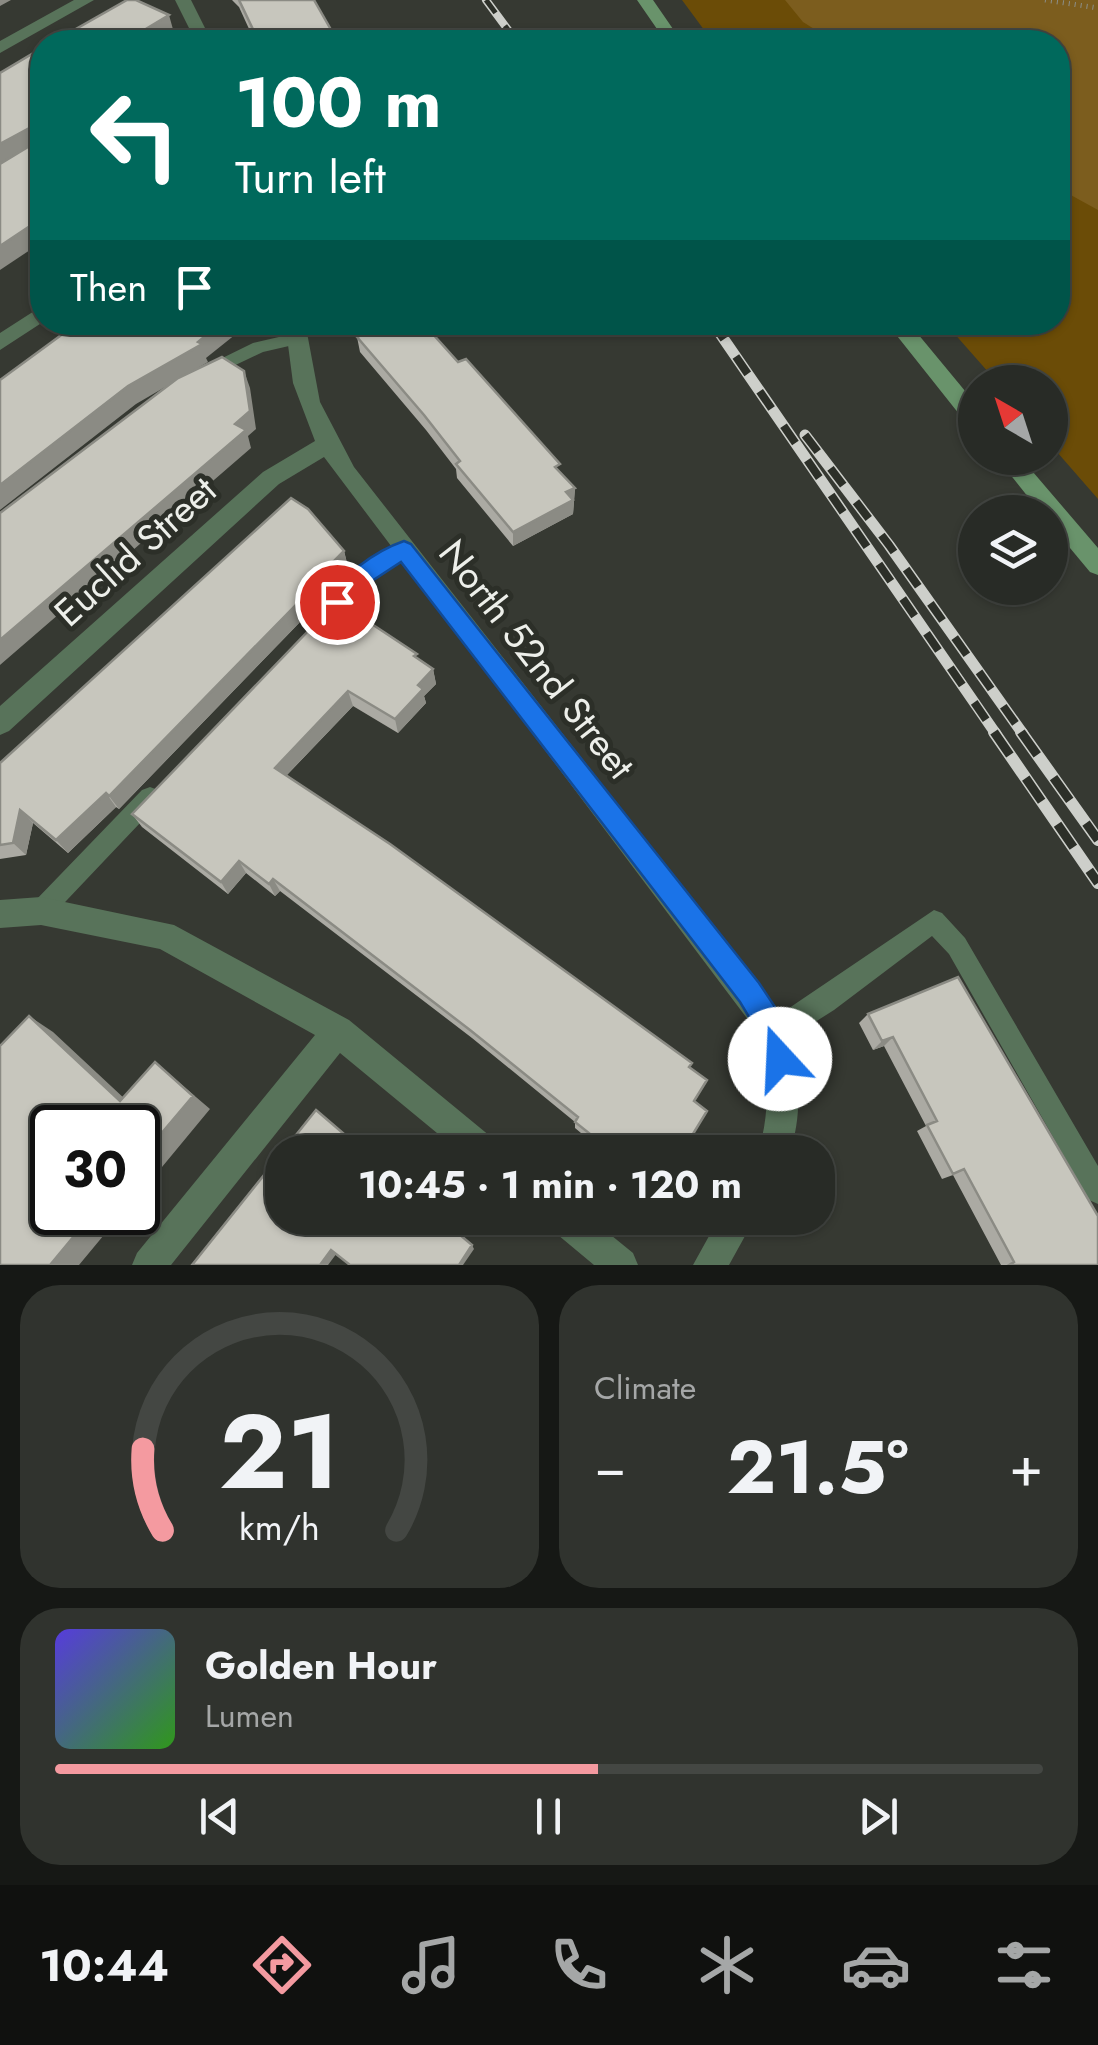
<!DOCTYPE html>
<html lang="en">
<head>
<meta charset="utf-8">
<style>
  :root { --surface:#282b26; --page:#30332e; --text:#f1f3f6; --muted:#a5a7a7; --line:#444743; --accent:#f49aa0 }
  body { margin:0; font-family:Jost,sans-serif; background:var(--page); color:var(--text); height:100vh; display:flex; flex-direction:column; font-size:38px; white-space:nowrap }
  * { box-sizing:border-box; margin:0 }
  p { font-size:32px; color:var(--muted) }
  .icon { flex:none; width:55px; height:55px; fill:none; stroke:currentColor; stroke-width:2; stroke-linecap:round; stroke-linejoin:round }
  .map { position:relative; height:1265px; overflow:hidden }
  .side { display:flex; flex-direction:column; gap:20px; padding:20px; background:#161815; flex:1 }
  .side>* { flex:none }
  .guide { position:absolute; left:30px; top:30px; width:1040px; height:305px; border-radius:40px; box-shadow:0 2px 8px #0004,0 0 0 2px var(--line); background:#00695c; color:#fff; overflow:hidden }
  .needle { width:65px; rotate:321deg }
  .controls { position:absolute; left:958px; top:365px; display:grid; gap:20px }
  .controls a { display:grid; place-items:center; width:110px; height:110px; border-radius:50%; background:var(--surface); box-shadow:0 2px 8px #0004,0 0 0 2px var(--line); font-size:50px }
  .speed { position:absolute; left:30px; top:1105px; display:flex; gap:20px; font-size:50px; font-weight:700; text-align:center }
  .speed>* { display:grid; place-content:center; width:130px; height:130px; border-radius:50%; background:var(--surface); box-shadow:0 2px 8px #0004,0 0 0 2px var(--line); line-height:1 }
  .speed .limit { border:5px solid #111; border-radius:15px; background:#fff; color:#111 }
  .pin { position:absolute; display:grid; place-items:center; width:85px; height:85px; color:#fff; margin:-42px; border:5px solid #fff; border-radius:50%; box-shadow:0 2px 10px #0007 }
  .me { position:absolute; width:110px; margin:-55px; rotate:340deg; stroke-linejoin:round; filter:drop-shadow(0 0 8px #0008) }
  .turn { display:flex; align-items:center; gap:35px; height:210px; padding:0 40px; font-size:45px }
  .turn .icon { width:130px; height:130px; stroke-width:2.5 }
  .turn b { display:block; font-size:70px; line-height:85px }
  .then { display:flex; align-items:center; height:95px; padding:0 40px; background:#0003; gap:20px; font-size:38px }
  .big { font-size:75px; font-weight:700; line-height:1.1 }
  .side .tile { flex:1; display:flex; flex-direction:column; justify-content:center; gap:15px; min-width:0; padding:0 35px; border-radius:40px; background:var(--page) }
  .side .dial { align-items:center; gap:0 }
  .dial svg { height:260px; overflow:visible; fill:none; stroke:var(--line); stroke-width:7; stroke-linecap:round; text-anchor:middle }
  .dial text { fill:var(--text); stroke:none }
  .song { display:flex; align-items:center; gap:30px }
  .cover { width:120px; height:120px; border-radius:15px; background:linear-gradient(135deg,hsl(250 70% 55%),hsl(110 70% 35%)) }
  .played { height:10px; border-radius:5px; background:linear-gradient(90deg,var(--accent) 55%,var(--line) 55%) }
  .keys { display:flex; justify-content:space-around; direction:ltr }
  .heat { display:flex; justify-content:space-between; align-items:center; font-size:55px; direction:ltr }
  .side .tiles { flex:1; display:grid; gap:20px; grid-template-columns:1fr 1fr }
  .tile:last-child { grid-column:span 2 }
  .trip { position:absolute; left:265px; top:1135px; width:570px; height:100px; border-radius:40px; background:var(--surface); box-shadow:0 2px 8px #0004,0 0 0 2px var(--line); font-weight:700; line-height:100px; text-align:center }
  .tabs { display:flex; height:160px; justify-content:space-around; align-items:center; background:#10110f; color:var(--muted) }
  .tabs .icon { width:70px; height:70px }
  .tabs .on { color:var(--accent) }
  .tabs b { font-size:45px; color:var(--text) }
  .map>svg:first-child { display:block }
  .green { fill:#6b4c07 }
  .forest { fill:#7c5d1e }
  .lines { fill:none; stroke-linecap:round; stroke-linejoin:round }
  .path { stroke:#8c8f89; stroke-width:5; stroke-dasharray:1 5; stroke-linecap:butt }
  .lane { fill:#58735a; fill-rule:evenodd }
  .street { fill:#58735a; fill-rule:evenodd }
  .secondary { fill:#69936b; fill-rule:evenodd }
  .rail-far2-casing { stroke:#cdcfca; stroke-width:8 }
  .rail-far1-casing { stroke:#cdcfca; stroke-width:11 }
  .rail-casing { stroke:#cdcfca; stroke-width:12 }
  .rail-far2 { stroke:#2c2f28; stroke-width:5; stroke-dasharray:16; stroke-linecap:butt }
  .rail-far1 { stroke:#2c2f28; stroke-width:8; stroke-dasharray:21; stroke-linecap:butt }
  .rail { stroke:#2c2f28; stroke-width:9; stroke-dasharray:28; stroke-linecap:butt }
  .wall { fill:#abaaa3 }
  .shaded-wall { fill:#8b8b84 }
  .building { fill:#c7c6bd; stroke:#8b8b84; stroke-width:2.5 }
  .route { fill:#1a73e8; stroke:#114b97; stroke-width:2.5 }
  .labels { text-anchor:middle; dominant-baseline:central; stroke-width:10; stroke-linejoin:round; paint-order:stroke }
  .street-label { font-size:38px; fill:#edefea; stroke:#2c2f28 }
</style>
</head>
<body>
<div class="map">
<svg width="1098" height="1265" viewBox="0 0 1098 1265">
  <rect width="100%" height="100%" fill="#363932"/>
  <path class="green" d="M 682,0 L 1098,0 L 1098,499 L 1050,444 L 1050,382 L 997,382 L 945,323 L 1058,322 L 1058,42 L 713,42 Z"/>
  <path class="forest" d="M 785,0 L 1098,0 L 1098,210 L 1058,188 L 1058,42 L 835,42 L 803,22 Z"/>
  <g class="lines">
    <path class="path" d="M 1045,0 L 1098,8"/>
    <path class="lane" d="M 296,333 L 302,335 L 302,343 L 263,352 L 206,379 L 197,373 L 200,369 L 253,343 Z
      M 403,542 L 413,550 L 410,555 L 371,581 L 326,627 L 312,627 L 309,621 L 312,615 L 357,569 Z
      M 150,787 L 158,790 L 161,797 L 158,804 L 49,919 L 41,922 L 33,919 L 29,911 L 33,903 L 142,790 Z
      M 934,910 L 942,913 L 965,938 L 1098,1166 L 1098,1204 L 1089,1200 L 949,954 L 932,936 L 834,1010 L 782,1043 L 773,1046 L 764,1043 L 761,1034 L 764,1025 Z"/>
    <path class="street" d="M 74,0 L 94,0 L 0,53 L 0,41 Z
      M 175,0 L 191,0 L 212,42 L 196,42 Z
      M 42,306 L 43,322 L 0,350 L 0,333 Z
      M 285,322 L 305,322 L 320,402 L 354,467 L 778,1009 C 797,1056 806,1103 790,1152 L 758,1152 C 771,1111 769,1070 755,1029 L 324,457 L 279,484 L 9,731 L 0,735 L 0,706 L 263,472 L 315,441 L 293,383 Z
      M 41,897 L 174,925 L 349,1020 L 496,1141 L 501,1152 L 460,1152 L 340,1053 L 171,1265 L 132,1265 L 137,1253 L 315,1035 L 160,949 L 41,925 L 0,928 L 0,900 Z
      M 547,1218 L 590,1218 L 633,1253 L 638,1265 L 594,1265 L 552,1230 Z
      M 719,1218 L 755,1218 L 729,1265 L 693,1265 Z"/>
    <path class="secondary" d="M 637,0 L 653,0 L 682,42 L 666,42 Z
      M 886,322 L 908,322 L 975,403 L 975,426 L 967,424 Z
      M 997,458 L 1021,458 L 1098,548 L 1098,575 L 1090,572 L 1050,524 L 1050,512 L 1040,512 Z"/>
    <defs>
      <path id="rail-far2" d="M 486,0 L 517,42"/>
      <path id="rail-far1" d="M 712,322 L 996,734
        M 805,435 L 889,545 L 1023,734"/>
      <path id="rail" d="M 994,732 L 1098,883
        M 1021,732 L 1098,840"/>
    </defs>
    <use href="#rail-far2" class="rail-far2-casing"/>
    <use href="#rail-far1" class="rail-far1-casing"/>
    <use href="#rail" class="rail-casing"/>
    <use href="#rail-far2" class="rail-far2"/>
    <use href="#rail-far1" class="rail-far1"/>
    <use href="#rail" class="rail"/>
  </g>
  <path class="wall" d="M 232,0 L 314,0 L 338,42 L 255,42 L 239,7 Z
    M 370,331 L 560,472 L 575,488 L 573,514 L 513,546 L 457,478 L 456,469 L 426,430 L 360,352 L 357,337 Z
    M 344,551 L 348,567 L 332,583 L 333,588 L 119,809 L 116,807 L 68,853 L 33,823 L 26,855 L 0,859 L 0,763 Z
    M 337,601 L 433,669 L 436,684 L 424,696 L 426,703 L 398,733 L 353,706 L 287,775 L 689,1067 L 694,1101 L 682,1152 L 613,1152 L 601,1143 L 599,1148 L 575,1128 L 575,1122 L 472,1038 L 280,891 L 275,896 L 246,873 L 228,894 L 142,827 L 132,814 Z
    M 958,977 L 1098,1265 L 1001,1265 L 953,1175 L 942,1179 L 917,1131 L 926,1126 L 884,1046 L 873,1050 L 859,1023 L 868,1014 Z"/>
  <path class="shaded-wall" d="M 0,0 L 11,0 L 0,6 Z
    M 169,15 L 174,33 L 159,42 L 142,42 L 139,33 Z
    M 35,125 L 42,143 L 0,167 L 0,144 Z
    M 42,218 L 42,242 L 0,270 L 0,246 Z
    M 222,322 L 251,322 L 206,358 L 208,362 L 136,404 L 0,510 L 0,485 L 128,386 L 198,342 Z
    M 244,371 L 250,388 L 256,429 L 248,436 L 251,448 L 0,665 L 0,640 L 235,424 Z
    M 575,488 L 573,514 L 513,546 L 513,532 L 566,492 Z
    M 344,551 L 348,567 L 332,583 L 333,588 L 119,809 L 109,796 Z
    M 433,669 L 436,684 L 424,696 L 426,703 L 398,733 L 395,719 L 418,685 Z
    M 348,691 L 353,706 L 281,781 L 275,768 Z
    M 106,793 L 116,807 L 68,853 L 56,840 Z
    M 20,810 L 33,823 L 26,855 L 13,843 Z
    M 239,861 L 246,873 L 228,894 L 221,882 Z
    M 273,879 L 280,891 L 275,896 L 269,884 Z
    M 29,1016 L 53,1032 L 141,1114 L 120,1101 Z
    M 893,1037 L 884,1046 L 873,1050 L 882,1041 Z
    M 155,1062 L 210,1109 L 138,1196 L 138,1161 Z
    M 94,1212 L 123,1212 L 79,1265 L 50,1265 Z
    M 472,1245 L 474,1249 L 463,1265 L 459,1265 Z
    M 331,1250 L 337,1253 L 328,1265 L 320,1265 Z"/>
  <path class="building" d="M 127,0 L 136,0 L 169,15 L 139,33 L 158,42 L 53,42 Z
    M 239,0 L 314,0 L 338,42 L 259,42 Z
    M 42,48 L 42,218 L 0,246 L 0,164 L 36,142 L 35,125 L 0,144 L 0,73 Z
    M 79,322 L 222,322 L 198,342 L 202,344 L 128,386 L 0,485 L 0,380 Z
    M 369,322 L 422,322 L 458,362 L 466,359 L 560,464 L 555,467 L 575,488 L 566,492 L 573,500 L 513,532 L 456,464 L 460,461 L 424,415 L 357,337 L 370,331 Z
    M 222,357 L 244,371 L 250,411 L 235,424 L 246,430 L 0,640 L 0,513 L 178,378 Z
    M 291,498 L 308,509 L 344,551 L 325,570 L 328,572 L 109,796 L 106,793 L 56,840 L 20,810 L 13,843 L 0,845 L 0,763 Z
    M 337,601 L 417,654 L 414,656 L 433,669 L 418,685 L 423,689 L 395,719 L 348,691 L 275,768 L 390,844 L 692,1063 L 689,1067 L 707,1080 L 694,1101 L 707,1111 L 682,1152 L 622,1152 L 603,1137 L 600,1142 L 575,1122 L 578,1117 L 470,1030 L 273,879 L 269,884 L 239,861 L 221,882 L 132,814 Z
    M 958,977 L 1098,1216 L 1098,1265 L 1009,1265 L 1014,1262 L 964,1169 L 953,1174 L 927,1125 L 937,1121 L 893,1037 L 882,1041 L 868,1014 Z
    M 29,1016 L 120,1101 L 155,1062 L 193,1096 L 138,1161 L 138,1128 L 52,1128 L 52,1212 L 94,1212 L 50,1265 L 0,1265 L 0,1046 Z
    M 316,1110 L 365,1152 L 282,1152 L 282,1218 L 440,1218 L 472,1245 L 459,1265 L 350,1265 L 331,1250 L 320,1265 L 192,1265 Z"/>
  <path class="route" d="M 404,541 L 411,544 L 759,983 L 777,1010 L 794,1059 L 790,1069 L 780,1073 L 770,1069 L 755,1027 L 740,1002 L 401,562 L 372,581 L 345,609 L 329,609 L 326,602 C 341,576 375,551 404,541 Z"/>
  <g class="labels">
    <g class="street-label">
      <text transform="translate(135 551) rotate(-42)">Euclid Street</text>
      <text transform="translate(537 659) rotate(52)">North 52nd Street</text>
    </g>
  </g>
</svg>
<div class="controls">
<a><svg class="needle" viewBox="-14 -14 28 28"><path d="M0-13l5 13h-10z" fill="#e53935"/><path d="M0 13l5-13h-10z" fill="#a5a7a7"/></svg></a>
<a><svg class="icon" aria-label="layers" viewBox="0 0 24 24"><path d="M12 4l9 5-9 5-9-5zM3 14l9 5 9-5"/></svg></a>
</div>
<div class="speed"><div class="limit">30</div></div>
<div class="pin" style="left:337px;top:602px;background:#d93025"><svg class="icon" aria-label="arrive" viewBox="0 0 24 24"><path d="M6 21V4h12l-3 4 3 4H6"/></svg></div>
<svg class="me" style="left:780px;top:1059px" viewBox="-20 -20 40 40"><circle r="19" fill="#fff"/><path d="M0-13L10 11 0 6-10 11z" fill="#1a73e8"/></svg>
<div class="trip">10:45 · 1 min · 120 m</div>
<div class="guide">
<div class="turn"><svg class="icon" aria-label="left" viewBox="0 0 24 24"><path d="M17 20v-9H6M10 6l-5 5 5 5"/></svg><div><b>100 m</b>Turn left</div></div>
<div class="then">Then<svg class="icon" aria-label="arrive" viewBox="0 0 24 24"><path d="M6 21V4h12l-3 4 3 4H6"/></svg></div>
</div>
</div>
<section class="side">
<div class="tiles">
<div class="tile dial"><svg viewBox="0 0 100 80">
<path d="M14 69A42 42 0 1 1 86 69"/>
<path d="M14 69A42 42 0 0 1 8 44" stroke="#f49aa0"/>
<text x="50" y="56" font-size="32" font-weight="700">21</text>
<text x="50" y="72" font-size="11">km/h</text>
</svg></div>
<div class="tile"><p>Climate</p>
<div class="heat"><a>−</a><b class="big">21.5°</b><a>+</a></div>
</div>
<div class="tile">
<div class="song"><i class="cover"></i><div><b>Golden Hour</b><p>Lumen</p></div></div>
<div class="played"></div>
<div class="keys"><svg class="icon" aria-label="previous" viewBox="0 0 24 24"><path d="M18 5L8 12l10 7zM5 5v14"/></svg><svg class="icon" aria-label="pause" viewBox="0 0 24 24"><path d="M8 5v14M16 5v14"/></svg><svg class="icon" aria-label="next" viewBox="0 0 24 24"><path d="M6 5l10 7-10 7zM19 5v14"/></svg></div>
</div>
</div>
</section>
<nav class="tabs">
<b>10:44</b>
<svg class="icon on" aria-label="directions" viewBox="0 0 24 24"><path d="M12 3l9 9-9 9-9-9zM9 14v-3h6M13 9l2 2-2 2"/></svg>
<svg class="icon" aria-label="music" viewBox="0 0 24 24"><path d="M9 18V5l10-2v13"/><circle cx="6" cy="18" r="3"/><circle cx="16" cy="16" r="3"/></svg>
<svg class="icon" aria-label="phone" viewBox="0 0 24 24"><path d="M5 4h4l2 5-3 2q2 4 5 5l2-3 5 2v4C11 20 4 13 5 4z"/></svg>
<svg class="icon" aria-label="climate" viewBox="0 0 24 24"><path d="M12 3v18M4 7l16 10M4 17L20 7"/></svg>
<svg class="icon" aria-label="car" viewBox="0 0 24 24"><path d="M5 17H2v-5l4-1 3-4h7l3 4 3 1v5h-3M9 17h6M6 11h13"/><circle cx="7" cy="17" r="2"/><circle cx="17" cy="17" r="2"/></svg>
<svg class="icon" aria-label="filters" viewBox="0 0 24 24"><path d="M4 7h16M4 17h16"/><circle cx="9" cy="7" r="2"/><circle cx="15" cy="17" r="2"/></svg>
</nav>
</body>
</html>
